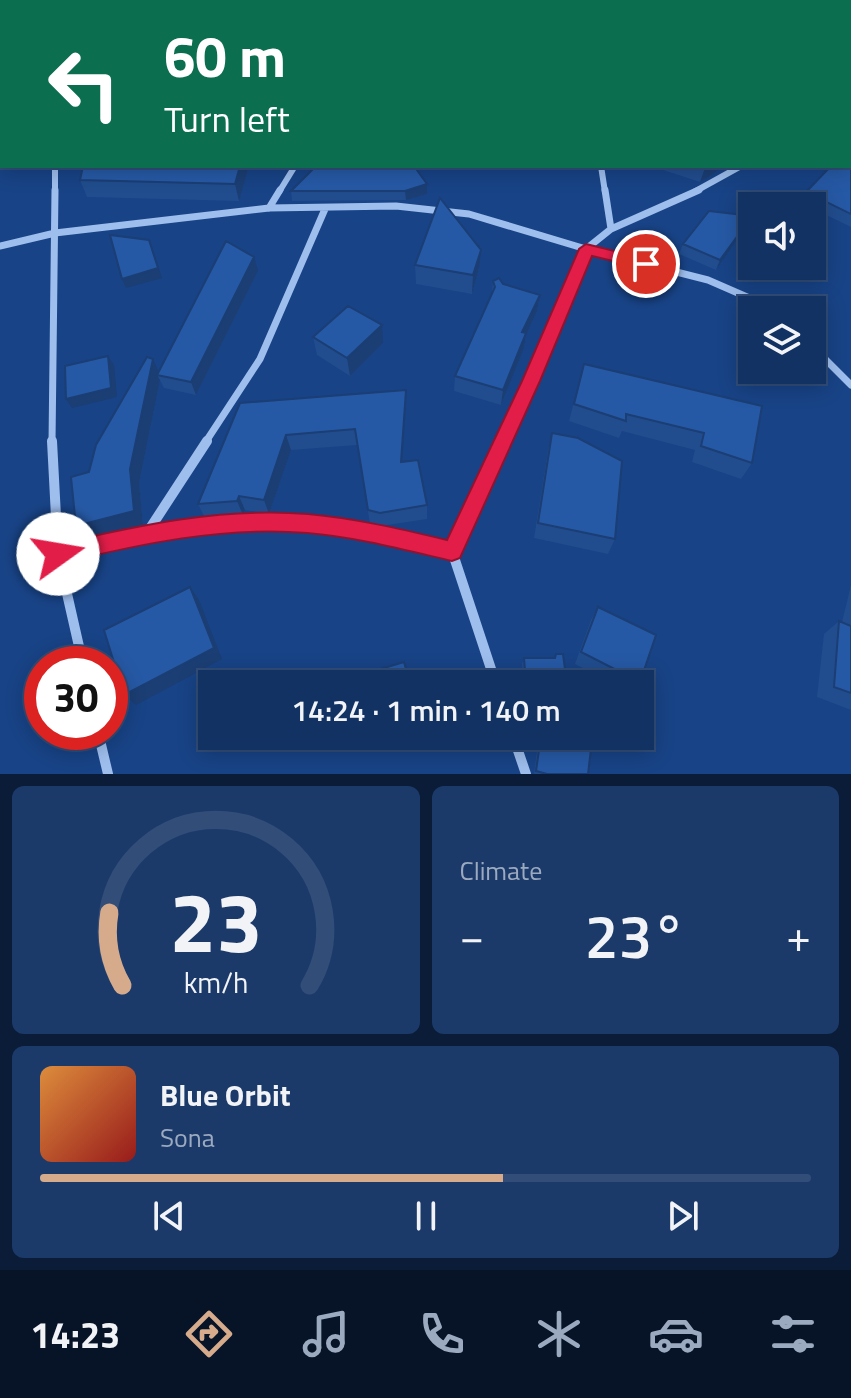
<!DOCTYPE html>
<html lang="en">
<head>
<meta charset="utf-8">
<style>
  :root { --surface:#123264; --page:#1b3a6a; --text:#f1f3f6; --muted:#9caabf; --line:#314d78; --accent:#d6ab8b }
  body { margin:0; font-family:"Titillium Web",sans-serif; background:var(--page); color:var(--text); height:100vh; display:flex; flex-direction:column; font-size:30px; white-space:nowrap }
  * { box-sizing:border-box; margin:0 }
  p { font-size:26px; color:var(--muted) }
  .icon { flex:none; width:44px; height:44px; fill:none; stroke:currentColor; stroke-width:2; stroke-linecap:round; stroke-linejoin:round }
  .map { position:relative; height:774px; overflow:hidden }
  .panel { display:flex; flex-direction:column; gap:12px; padding:12px; background:#0a1c37; flex:1 }
  .panel>* { flex:none }
  .hud { position:absolute; left:0px; top:0px; width:852px; height:168px; box-shadow:0 4px 20px #0003,0 0 0 2px var(--line); background:#0b6e4f; color:#fff; overflow:hidden }
  .tools { position:absolute; left:738px; top:192px; display:grid; gap:16px }
  .tools a { display:grid; place-items:center; width:88px; height:88px; border-radius:0px; background:var(--surface); box-shadow:0 4px 20px #0003,0 0 0 2px var(--line); font-size:40px }
  .speed { position:absolute; left:24px; top:646px; display:flex; gap:16px; font-size:40px; font-weight:700; text-align:center }
  .speed>* { display:grid; place-content:center; width:104px; height:104px; border-radius:50%; background:var(--surface); box-shadow:0 4px 20px #0003,0 0 0 2px var(--line); line-height:1 }
  .speed .limit { border:12px solid #d22; background:#fff; color:#111 }
  .pin { position:absolute; display:grid; place-items:center; width:68px; height:68px; color:#fff; margin:-34px; border:4px solid #fff; border-radius:50%; box-shadow:0 2px 8px #0007 }
  .me { position:absolute; width:88px; margin:-44px; rotate:77deg; stroke-linejoin:round; filter:drop-shadow(0 0 6px #0008) }
  .turn { display:flex; align-items:center; gap:28px; height:168px; padding:0 32px; font-size:36px }
  .turn .icon { width:104px; height:104px; stroke-width:2.5 }
  .turn b { display:block; font-size:56px; line-height:68px }
  .big { font-size:60px; font-weight:600; line-height:1.1 }
  .panel .widget { flex:1; display:flex; flex-direction:column; justify-content:center; gap:12px; min-width:0; padding:0 28px; border-radius:12px; background:var(--page) }
  .panel .dial { align-items:center; gap:0 }
  .dial svg { height:208px; overflow:visible; fill:none; stroke:var(--line); stroke-width:7; stroke-linecap:round; text-anchor:middle }
  .dial text { fill:var(--text); stroke:none }
  .song { display:flex; align-items:center; gap:24px }
  .cover { width:96px; height:96px; border-radius:12px; background:linear-gradient(135deg,hsl(30 70% 55%),hsl(0 70% 35%)) }
  .played { height:8px; border-radius:4px; background:linear-gradient(90deg,var(--accent) 60%,var(--line) 60%) }
  .keys { display:flex; justify-content:space-around; direction:ltr }
  .heat { display:flex; justify-content:space-between; align-items:center; font-size:44px; direction:ltr }
  .panel .tiles { flex:1; display:grid; gap:12px; grid-template-columns:1fr 1fr }
  .widget:last-child { grid-column:span 2 }
  .trip { position:absolute; left:198px; top:670px; width:456px; height:80px; border-radius:0px; background:var(--surface); box-shadow:0 4px 20px #0003,0 0 0 2px var(--line); font-weight:600; line-height:80px; text-align:center }
  .dock { display:flex; height:128px; justify-content:space-around; align-items:center; background:#071428; color:var(--muted) }
  .dock .icon { width:56px; height:56px }
  .dock .active { color:var(--accent) }
  .dock b { font-size:36px; color:var(--text) }
  .map>svg:first-child { display:block }
  .lines { fill:none; stroke-linecap:round; stroke-linejoin:round }
  .street-far2 { stroke:#9ebeed; stroke-width:6 }
  .street-far1 { stroke:#9ebeed; stroke-width:7 }
  .street { stroke:#9ebeed; stroke-width:10 }
  .wall { fill:#214d8e }
  .shaded-wall { fill:#1b3e74 }
  .building { fill:#2659a5; stroke:#1b3e74; stroke-width:2 }
  .route { fill:#e11d48; stroke:#92132f; stroke-width:2 }
</style>
</head>
<body>
<div class="map">
<svg width="851" height="774" viewBox="0 0 851 774">
  <rect width="100%" height="100%" fill="#184386"/>
  <g class="lines">
    <path class="street-far2" d="M 747,0 L 750,2
      M 185,2 L 193,0
      M 601,166 L 605,192
      M 55,192 L 55,166
      M 279,192 L 295,166
      M 694,192 L 741,166"/>
    <path class="street-far1" d="M 269,208 L 280,190
      M 611,229 L 699,190
      M 0,246 L 55,233 L 269,208 L 396,206 L 469,214 L 586,249 L 502,443
      M 586,249 L 708,280 L 777,310
      M 586,249 L 611,229 L 605,190
      M 812,346 L 851,385
      M 52,443 L 55,190
      M 205,443 L 260,359 L 325,209"/>
    <path class="street" d="M 52,441 L 58,554 L 83,664
      M 147,533 L 207,441
      M 58,554 C 140,535 223,517 307,523 C 356,527 404,540 452,551
      M 496,684 L 452,551 L 503,441
      M 98,732 L 108,774
      M 513,736 L 526,774"/>
  </g>
  <path class="wall" d="M 851,148 L 851,227 L 812,208 L 812,206 L 809,206 L 801,202 L 806,192 Z
    M 83,166 L 249,166 L 239,201 L 87,197 L 80,180 Z
    M 651,166 L 720,166 L 715,173 L 700,182 Z
    M 427,184 L 427,194 L 406,200 L 292,201 L 291,191 Z
    M 752,216 L 747,226 L 716,270 L 679,254 L 683,244 Z
    M 415,265 L 479,268 L 472,294 L 416,284 Z
    M 258,271 L 196,395 L 164,388 L 160,380 L 139,483 L 143,525 L 87,539 L 159,372 Z
    M 493,281 L 540,295 L 537,311 L 526,335 L 524,348 L 501,405 L 454,391 L 455,376 L 492,293 Z
    M 313,337 L 383,343 L 350,376 L 317,355 Z
    M 584,364 L 762,406 L 752,463 L 741,479 L 692,462 L 695,450 L 622,431 L 619,438 L 569,421 Z
    M 240,403 L 406,406 L 402,462 L 427,505 L 427,519 L 381,526 L 370,524 L 357,445 L 291,450 L 269,514 L 245,510 L 243,515 L 205,518 L 198,504 Z
    M 552,433 L 615,539 L 608,554 L 534,538 L 548,450 Z
    M 851,585 L 851,710 L 817,697 L 824,634 L 839,621 L 842,622 Z
    M 598,607 L 640,682 L 639,684 L 615,684 L 575,664 L 591,620 Z
    M 556,654 L 567,684 L 524,684 L 522,664 L 524,658 L 554,658 Z
    M 539,736 L 573,736 L 574,744 L 588,774 L 534,774 Z"/>
  <path class="shaded-wall" d="M 240,166 L 249,166 L 239,201 L 235,184 Z
    M 709,166 L 720,166 L 715,173 L 700,182 L 705,168 Z
    M 427,184 L 427,194 L 406,200 L 405,191 Z
    M 752,216 L 747,226 L 716,270 L 720,260 Z
    M 149,240 L 162,278 L 126,288 L 122,279 Z
    M 481,250 L 479,268 L 472,294 L 473,275 Z
    M 254,257 L 258,271 L 196,395 L 191,382 Z
    M 540,295 L 537,311 L 526,335 L 524,348 L 501,405 L 503,390 L 522,332 Z
    M 382,325 L 383,343 L 350,376 L 347,358 Z
    M 108,356 L 114,365 L 117,397 L 72,408 L 66,399 Z
    M 153,359 L 160,375 L 157,375 L 160,380 L 139,483 L 143,525 L 87,539 L 76,526 L 130,469 Z
    M 406,390 L 406,406 L 401,477 L 401,462 Z
    M 286,435 L 291,450 L 269,514 L 264,500 Z
    M 239,496 L 245,510 L 243,515 L 237,501 Z
    M 190,587 L 199,600 L 222,659 L 136,705 L 124,695 Z
    M 377,736 L 392,736 L 372,742 L 371,738 Z"/>
  <path class="building" d="M 318,0 L 464,0 L 464,2 L 317,2 Z
    M 521,0 L 567,0 L 565,2 L 518,2 Z
    M 596,0 L 718,0 L 720,2 L 595,2 Z
    M 850,148 L 851,148 L 851,214 L 806,192 L 831,166 L 850,166 Z
    M 83,166 L 240,166 L 235,184 L 80,180 Z
    M 316,166 L 414,166 L 427,184 L 405,191 L 291,191 Z
    M 440,198 L 481,250 L 473,275 L 415,265 Z
    M 709,211 L 752,216 L 720,260 L 683,244 Z
    M 110,235 L 149,240 L 158,268 L 122,279 Z
    M 226,241 L 254,257 L 191,382 L 157,375 Z
    M 499,278 L 503,284 L 540,295 L 522,332 L 526,333 L 503,390 L 455,376 L 495,287 L 493,281 Z
    M 348,306 L 382,325 L 347,358 L 313,337 Z
    M 108,356 L 111,388 L 66,399 L 65,366 Z
    M 147,357 L 153,359 L 130,469 L 134,511 L 76,526 L 71,477 L 89,472 L 96,445 Z
    M 584,364 L 762,406 L 752,463 L 701,446 L 704,433 L 626,414 L 626,421 L 574,404 Z
    M 406,390 L 401,462 L 418,460 L 427,505 L 380,513 L 368,510 L 355,429 L 286,435 L 264,500 L 239,496 L 237,501 L 198,504 L 240,403 Z
    M 552,433 L 578,438 L 622,461 L 615,539 L 538,523 Z
    M 190,587 L 214,648 L 124,695 L 104,630 Z
    M 598,607 L 656,635 L 640,682 L 581,652 Z
    M 839,621 L 851,626 L 851,693 L 834,687 Z
    M 556,654 L 563,654 L 567,684 L 526,684 L 524,658 L 555,658 Z
    M 404,662 L 410,684 L 359,684 L 357,676 Z
    M 541,736 L 573,736 L 574,744 L 591,749 L 588,774 L 547,774 L 536,771 Z"/>
  <path class="route" d="M 586,244 L 651,260 L 654,264 L 646,269 L 592,256 L 540,381 L 460,558 L 452,561 C 405,550 356,537 307,533 C 223,526 140,544 58,564 L 50,561 L 47,554 L 50,547 L 58,544 C 140,525 223,507 308,514 C 354,518 401,529 447,540 L 522,381 L 579,249 Z"/>
</svg>
<div class="tools">
<a><svg class="icon" aria-label="sound" viewBox="0 0 24 24"><path d="M4 9h4l5-4v14l-5-4H4zM17 9q2 3 0 6"/></svg></a>
<a><svg class="icon" aria-label="layers" viewBox="0 0 24 24"><path d="M12 4l9 5-9 5-9-5zM3 14l9 5 9-5"/></svg></a>
</div>
<div class="speed"><div class="limit">30</div></div>
<div class="pin" style="left:646px;top:264px;background:#d93025"><svg class="icon" aria-label="arrive" viewBox="0 0 24 24"><path d="M6 21V4h12l-3 4 3 4H6"/></svg></div>
<svg class="me" style="left:58px;top:554px" viewBox="-20 -20 40 40"><circle r="19" fill="#fff"/><path d="M0-13L10 11 0 6-10 11z" fill="#e11d48"/></svg>
<div class="trip">14:24 · 1 min · 140 m</div>
<div class="hud">
<div class="turn"><svg class="icon" aria-label="left" viewBox="0 0 24 24"><path d="M17 20v-9H6M10 6l-5 5 5 5"/></svg><div><b>60 m</b>Turn left</div></div>
</div>
</div>
<section class="panel">
<div class="tiles">
<div class="widget dial"><svg viewBox="0 0 100 80">
<path d="M14 69A42 42 0 1 1 86 69"/>
<path d="M14 69A42 42 0 0 1 9 41" stroke="#d6ab8b"/>
<text x="50" y="56" font-size="32" font-weight="700">23</text>
<text x="50" y="72" font-size="11">km/h</text>
</svg></div>
<div class="widget"><p>Climate</p>
<div class="heat"><a>−</a><b class="big">23°</b><a>+</a></div>
</div>
<div class="widget">
<div class="song"><i class="cover"></i><div><b>Blue Orbit</b><p>Sona</p></div></div>
<div class="played"></div>
<div class="keys"><svg class="icon" aria-label="previous" viewBox="0 0 24 24"><path d="M18 5L8 12l10 7zM5 5v14"/></svg><svg class="icon" aria-label="pause" viewBox="0 0 24 24"><path d="M8 5v14M16 5v14"/></svg><svg class="icon" aria-label="next" viewBox="0 0 24 24"><path d="M6 5l10 7-10 7zM19 5v14"/></svg></div>
</div>
</div>
</section>
<nav class="dock">
<b>14:23</b>
<svg class="icon active" aria-label="directions" viewBox="0 0 24 24"><path d="M12 3l9 9-9 9-9-9zM9 14v-3h6M13 9l2 2-2 2"/></svg>
<svg class="icon" aria-label="music" viewBox="0 0 24 24"><path d="M9 18V5l10-2v13"/><circle cx="6" cy="18" r="3"/><circle cx="16" cy="16" r="3"/></svg>
<svg class="icon" aria-label="phone" viewBox="0 0 24 24"><path d="M5 4h4l2 5-3 2q2 4 5 5l2-3 5 2v4C11 20 4 13 5 4z"/></svg>
<svg class="icon" aria-label="climate" viewBox="0 0 24 24"><path d="M12 3v18M4 7l16 10M4 17L20 7"/></svg>
<svg class="icon" aria-label="car" viewBox="0 0 24 24"><path d="M5 17H2v-5l4-1 3-4h7l3 4 3 1v5h-3M9 17h6M6 11h13"/><circle cx="7" cy="17" r="2"/><circle cx="17" cy="17" r="2"/></svg>
<svg class="icon" aria-label="filters" viewBox="0 0 24 24"><path d="M4 7h16M4 17h16"/><circle cx="9" cy="7" r="2"/><circle cx="15" cy="17" r="2"/></svg>
</nav>
</body>
</html>
